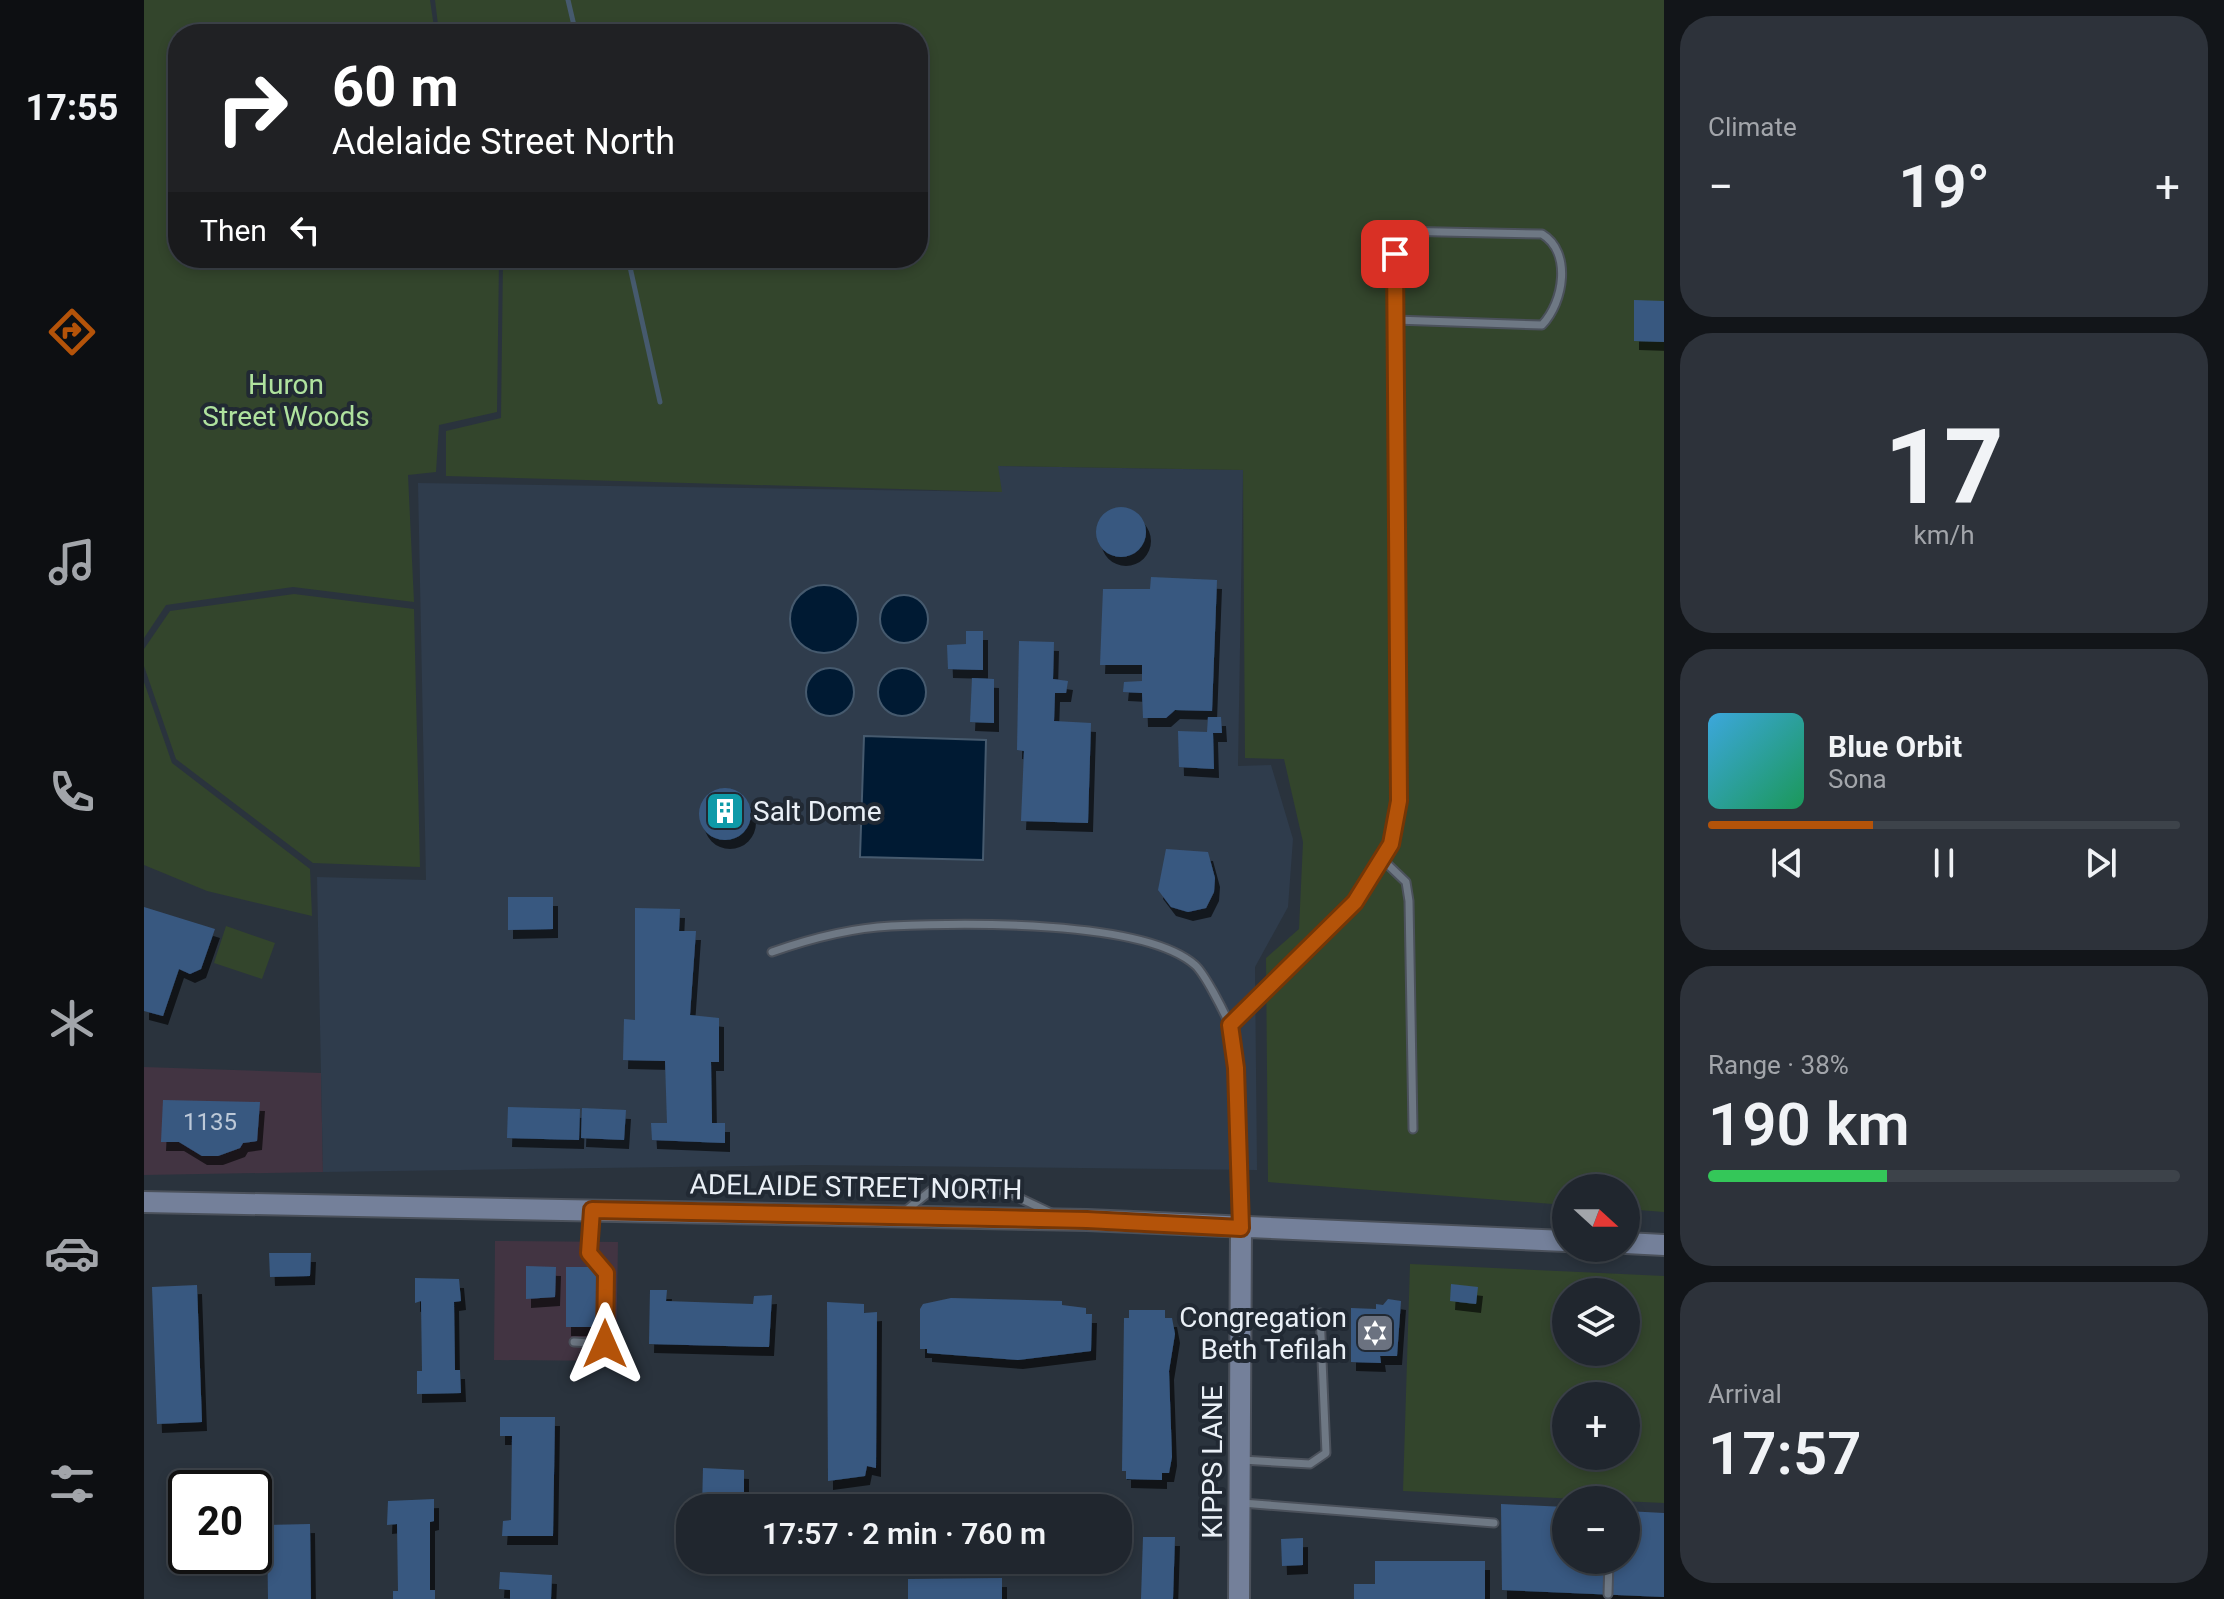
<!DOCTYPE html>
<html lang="en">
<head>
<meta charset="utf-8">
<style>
  :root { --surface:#20262e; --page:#2d323a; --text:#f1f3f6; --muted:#a2a5aa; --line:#3d434a; --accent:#b45309 }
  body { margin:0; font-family:Roboto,sans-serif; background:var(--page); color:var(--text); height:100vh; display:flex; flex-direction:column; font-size:30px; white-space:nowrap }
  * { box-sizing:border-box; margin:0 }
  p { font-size:26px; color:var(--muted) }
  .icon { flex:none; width:44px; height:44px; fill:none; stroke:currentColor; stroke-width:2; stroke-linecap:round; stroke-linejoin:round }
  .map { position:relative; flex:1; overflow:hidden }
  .side { display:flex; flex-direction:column; gap:16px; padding:16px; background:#121519; width:560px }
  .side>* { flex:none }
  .hud { position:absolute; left:24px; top:24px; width:760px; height:244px; border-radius:32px; box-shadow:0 4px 12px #0003,0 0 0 2px var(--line); background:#202124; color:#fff; overflow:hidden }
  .needle { width:52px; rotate:111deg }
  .fabs { position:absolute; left:1408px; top:1174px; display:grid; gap:16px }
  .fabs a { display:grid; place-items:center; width:88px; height:88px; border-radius:50%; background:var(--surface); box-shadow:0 4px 12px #0003,0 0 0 2px var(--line); font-size:40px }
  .speed { position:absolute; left:24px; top:1470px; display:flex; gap:16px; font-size:40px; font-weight:700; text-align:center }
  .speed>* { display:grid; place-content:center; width:104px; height:104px; border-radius:50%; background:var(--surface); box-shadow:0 4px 12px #0003,0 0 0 2px var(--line); line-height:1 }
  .speed .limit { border:4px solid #111; border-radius:12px; background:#fff; color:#111 }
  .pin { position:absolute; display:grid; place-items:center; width:68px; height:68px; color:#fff; margin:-34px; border-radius:16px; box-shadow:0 4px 12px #0006 }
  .me { position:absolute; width:88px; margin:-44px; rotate:0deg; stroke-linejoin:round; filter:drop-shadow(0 0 6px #0008) }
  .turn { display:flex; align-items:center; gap:28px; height:168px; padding:0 32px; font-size:36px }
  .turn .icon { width:104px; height:104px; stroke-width:2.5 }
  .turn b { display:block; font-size:56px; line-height:68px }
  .then { display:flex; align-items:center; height:76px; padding:0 32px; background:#0003; gap:16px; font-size:30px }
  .big { font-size:60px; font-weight:600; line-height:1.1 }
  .side .tile { flex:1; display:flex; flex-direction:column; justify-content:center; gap:12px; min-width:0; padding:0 28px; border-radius:32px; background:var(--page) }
  .side .dial { align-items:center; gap:0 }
  .dial b { font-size:104px; line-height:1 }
  .song { display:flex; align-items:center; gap:24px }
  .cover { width:96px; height:96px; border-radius:12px; background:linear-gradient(135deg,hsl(200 70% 55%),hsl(150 70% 35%)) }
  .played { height:8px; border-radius:4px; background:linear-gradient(90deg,var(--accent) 35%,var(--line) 35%) }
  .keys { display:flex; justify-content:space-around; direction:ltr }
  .heat { display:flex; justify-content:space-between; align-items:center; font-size:44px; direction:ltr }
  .charge { height:12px; border-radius:6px; background:linear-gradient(90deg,#34c759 38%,var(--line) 0) }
  .trip { position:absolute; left:532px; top:1494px; width:456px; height:80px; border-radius:32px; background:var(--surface); box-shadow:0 4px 12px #0003,0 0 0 2px var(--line); font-weight:600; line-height:80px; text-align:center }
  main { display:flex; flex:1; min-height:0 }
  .tabs { display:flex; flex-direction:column; width:144px; justify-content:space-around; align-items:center; background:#0d0f12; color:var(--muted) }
  .tabs .icon { width:56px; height:56px }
  .tabs .on { color:var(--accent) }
  .tabs b { font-size:36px; color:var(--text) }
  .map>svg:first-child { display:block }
  .commercial { fill:#423442 }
  .built { fill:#2f3c4c }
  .green { fill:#33452c; fill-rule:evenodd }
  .water { fill:#001a33; stroke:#465a6e; stroke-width:2 }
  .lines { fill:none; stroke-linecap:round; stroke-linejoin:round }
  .stream { stroke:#465a6e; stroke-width:5 }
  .building { fill:#385880; filter:url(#shadow) }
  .lane-casing { stroke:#4b515b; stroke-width:11 }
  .secondary-casing { stroke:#4b515b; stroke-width:24 }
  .lane { stroke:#6e7884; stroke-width:7 }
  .secondary { stroke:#74809a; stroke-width:20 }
  .route-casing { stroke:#753606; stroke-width:20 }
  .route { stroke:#b45309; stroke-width:14 }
  .labels { text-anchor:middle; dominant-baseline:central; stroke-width:8; stroke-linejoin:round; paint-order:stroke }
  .number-label { font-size:24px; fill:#bdc9d8 }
  .park-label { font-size:28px; fill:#afe29e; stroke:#212933 }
  .poi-label { font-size:28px; fill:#e9eff6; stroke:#212933; text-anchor:start }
  .street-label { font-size:28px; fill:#e9eff6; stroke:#212933 }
</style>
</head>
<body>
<main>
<nav class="tabs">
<b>17:55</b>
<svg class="icon on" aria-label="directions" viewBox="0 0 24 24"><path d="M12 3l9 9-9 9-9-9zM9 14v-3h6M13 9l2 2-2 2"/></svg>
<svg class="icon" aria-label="music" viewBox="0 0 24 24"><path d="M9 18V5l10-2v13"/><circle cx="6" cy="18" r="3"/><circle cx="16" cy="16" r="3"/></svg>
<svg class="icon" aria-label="phone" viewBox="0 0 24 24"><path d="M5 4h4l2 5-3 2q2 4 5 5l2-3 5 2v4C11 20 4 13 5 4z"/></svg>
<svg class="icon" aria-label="climate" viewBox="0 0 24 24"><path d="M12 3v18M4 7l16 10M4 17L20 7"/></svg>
<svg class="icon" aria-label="car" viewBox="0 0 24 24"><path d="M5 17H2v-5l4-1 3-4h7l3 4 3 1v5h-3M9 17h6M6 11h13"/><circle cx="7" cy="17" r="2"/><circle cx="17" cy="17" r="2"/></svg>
<svg class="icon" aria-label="filters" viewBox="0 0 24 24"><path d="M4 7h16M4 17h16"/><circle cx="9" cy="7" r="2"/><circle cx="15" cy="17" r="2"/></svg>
</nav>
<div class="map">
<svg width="1520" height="1599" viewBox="0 0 1520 1599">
  <defs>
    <filter id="shadow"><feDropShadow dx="5" dy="9" stdDeviation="0" flood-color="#0009"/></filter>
  </defs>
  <rect width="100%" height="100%" fill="#2a333d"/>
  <path class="commercial" d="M 0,1067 L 177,1073 L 179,1172 L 0,1175 Z
    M 351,1241 L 474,1242 L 472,1361 L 350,1360 Z"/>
  <path class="built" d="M 853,466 L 1099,470 L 1094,766 L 1127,765 L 1149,839 L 1144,907 L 1111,967 L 1113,1170 L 665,1165 L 179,1172 L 173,877 L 282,880 L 274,483 L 857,492 Z"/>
  <path class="green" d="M 0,0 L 286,0 L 291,34 L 34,34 L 34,258 L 361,258 L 355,259 L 353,412 L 295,425 L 292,472 L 264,475 L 270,602 L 149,587 L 22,605 L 0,638 Z
    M 291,0 L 1520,0 L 1520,1212 L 1482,1209 L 1482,1188 L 1422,1188 L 1422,1205 L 1124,1182 L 1122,958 L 1155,929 L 1159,842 L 1140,759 L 1101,758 L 1099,470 L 854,466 L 858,492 L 302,476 L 302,431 L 357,418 L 359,260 L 774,258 L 774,34 L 295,33 Z
    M 150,594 L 270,609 L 276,867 L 169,863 L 32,759 L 0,666 L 0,649 L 26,611 Z
    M 0,682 L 28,763 L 166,869 L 168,916 L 63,891 L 0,865 Z
    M 82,926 L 131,943 L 118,979 L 70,963 Z
    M 1266,1264 L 1520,1276 L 1520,1503 L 1259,1491 ZM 1422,1292 L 1482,1292 L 1482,1352 L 1422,1352 ZM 1422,1396 L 1482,1396 L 1482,1456 L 1422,1456 Z"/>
  <path class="water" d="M646 619a34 34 0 1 1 68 0a34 34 0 1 1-68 0Z
    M736 619a24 24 0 1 1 48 0a24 24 0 1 1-48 0Z
    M734 692a24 24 0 1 1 48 0a24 24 0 1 1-48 0Z
    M662 692a24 24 0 1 1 48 0a24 24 0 1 1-48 0Z
    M 720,736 L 842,740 L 839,860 L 716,857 Z"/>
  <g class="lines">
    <path class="stream" d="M 424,0 L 432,34
      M 484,258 L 516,402"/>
  </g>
  <path class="building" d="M 1490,300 L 1520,301 L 1520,342 L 1490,341 Z
    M952 532a25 25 0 1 1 50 0a25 25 0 1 1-50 0Z
    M 1007,577 L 1073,580 L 1068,711 L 1031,710 L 1022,718 L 999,718 L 998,693 L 979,692 L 980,682 L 998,681 L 998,665 L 956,665 L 959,589 L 1006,589 Z
    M 822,631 L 839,631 L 839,670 L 804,669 L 803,645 L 822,644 Z
    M 875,641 L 910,642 L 909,679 L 924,681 L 922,693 L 911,693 L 910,721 L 947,723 L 944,823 L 877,821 L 880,751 L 873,750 Z
    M 828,678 L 850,679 L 850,723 L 826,722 Z
    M 1064,717 L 1077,717 L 1078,733 L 1069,733 L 1070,769 L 1035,767 L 1034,731 L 1063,732 Z
    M555 814a26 26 0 1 1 52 0a26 26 0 1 1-52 0Z
    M 1022,849 L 1064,852 L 1071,878 L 1070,892 L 1062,908 L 1044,912 L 1027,907 L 1014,890 Z
    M 364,897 L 409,897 L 409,929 L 364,930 Z
    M 0,907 L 71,929 L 57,969 L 46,974 L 35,969 L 19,1016 L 0,1011 Z
    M 491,908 L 536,909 L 535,931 L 552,931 L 546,1015 L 575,1018 L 575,1062 L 567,1062 L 568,1123 L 581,1123 L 581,1143 L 508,1140 L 507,1123 L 523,1123 L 521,1061 L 479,1060 L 480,1019 L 491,1020 Z
    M 19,1100 L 116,1102 L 113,1141 L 99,1143 L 96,1148 L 74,1156 L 58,1156 L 35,1142 L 17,1142 Z
    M 364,1107 L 436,1109 L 435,1140 L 363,1138 Z
    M 438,1108 L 482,1110 L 480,1140 L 437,1138 Z
    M 125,1253 L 167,1253 L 166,1276 L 126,1277 Z
    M 382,1266 L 412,1267 L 411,1297 L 382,1299 Z
    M 422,1267 L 445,1267 L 453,1275 L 452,1327 L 422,1327 Z
    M 271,1278 L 315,1279 L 317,1301 L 310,1302 L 311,1370 L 316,1370 L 317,1393 L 273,1394 L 273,1371 L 278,1371 L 277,1301 L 271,1303 Z
    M 1307,1284 L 1334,1287 L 1332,1304 L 1306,1301 Z
    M 53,1285 L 58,1422 L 13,1424 L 8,1287 Z
    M 506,1290 L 523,1290 L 522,1301 L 609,1304 L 610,1296 L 628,1295 L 625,1347 L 505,1344 Z
    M 807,1298 L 918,1301 L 918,1305 L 942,1308 L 942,1314 L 948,1314 L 947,1351 L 874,1360 L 783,1353 L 783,1349 L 776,1349 L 776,1309 L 779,1304 Z
    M 1244,1299 L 1257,1301 L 1253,1356 L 1236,1356 L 1237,1363 L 1207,1362 L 1207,1308 L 1232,1309 L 1232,1304 L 1239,1305 Z
    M 683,1302 L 720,1304 L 720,1313 L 733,1312 L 732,1468 L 723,1466 L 721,1476 L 684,1481 Z
    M 985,1310 L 1021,1310 L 1021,1318 L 1028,1318 L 1031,1334 L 1025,1371 L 1028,1457 L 1025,1473 L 1018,1473 L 1018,1480 L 982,1479 L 982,1471 L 978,1471 L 980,1318 L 985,1318 Z
    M 356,1417 L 411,1417 L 409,1536 L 358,1536 L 359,1521 L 367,1520 L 368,1436 L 356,1436 Z
    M 559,1468 L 600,1470 L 600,1508 L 558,1508 Z
    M 290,1499 L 290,1521 L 286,1522 L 286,1590 L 291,1590 L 291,1599 L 249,1599 L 249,1591 L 254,1591 L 253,1524 L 243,1525 L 244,1501 Z
    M 1357,1504 L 1422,1507 L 1422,1560 L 1482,1560 L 1482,1511 L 1520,1513 L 1520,1597 L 1358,1590 Z
    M 166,1524 L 167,1599 L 124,1599 L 123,1525 Z
    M 999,1537 L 1031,1537 L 1029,1599 L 997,1599 Z
    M 1159,1538 L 1159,1565 L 1138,1566 L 1137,1539 Z
    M 557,1560 L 588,1560 L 588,1563 L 557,1563 Z
    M 1231,1561 L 1341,1561 L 1341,1599 L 1210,1599 L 1210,1584 L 1231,1584 Z
    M 356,1572 L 408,1575 L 407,1599 L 366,1599 L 366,1590 L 355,1589 Z
    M 858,1578 L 858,1599 L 764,1599 L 764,1579 Z"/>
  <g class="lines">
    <defs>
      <path id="lane" d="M 1238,859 L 1262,882 L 1265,901 L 1269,1129
        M 628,952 C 665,939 707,928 747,926 C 816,923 999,919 1051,965 C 1061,974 1079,1010 1085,1023 C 1101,1061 1093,1176 1096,1224
        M 1086,1025 C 1135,977 1221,908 1247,844 C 1265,798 1255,720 1254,669 C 1253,523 1251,377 1250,231 L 1398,234 C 1428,252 1420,302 1398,325 L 1251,320
        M 760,1212 L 789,1189 L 863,1192 L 907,1213
        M 430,1342 L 461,1344 L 462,1273 L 445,1253 L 447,1212
        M 1098,1460 L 1166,1464 L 1182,1453 L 1176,1313
        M 1098,1503 L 1350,1523
        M 1464,1594 L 1465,1560"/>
      <path id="secondary" d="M 0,1202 L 943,1220 L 1422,1241
        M 1482,1243 L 1520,1245
        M 1095,1599 L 1097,1228"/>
    </defs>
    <use href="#lane" class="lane-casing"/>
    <use href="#secondary" class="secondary-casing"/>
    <use href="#lane" class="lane"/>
    <use href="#secondary" class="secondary"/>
  </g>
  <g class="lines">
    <defs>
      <path id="route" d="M 461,1344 L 462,1273 L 445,1253 L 448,1210 L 943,1220 L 1097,1228 L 1092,1068 L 1086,1025 L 1211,902 L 1247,844 L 1255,801 L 1251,254"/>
    </defs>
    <use href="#route" class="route-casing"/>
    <use href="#route" class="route"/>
  </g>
  <defs>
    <symbol id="building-square" viewBox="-11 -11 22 22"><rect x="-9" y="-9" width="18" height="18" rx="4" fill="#0f9aa8" stroke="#212933"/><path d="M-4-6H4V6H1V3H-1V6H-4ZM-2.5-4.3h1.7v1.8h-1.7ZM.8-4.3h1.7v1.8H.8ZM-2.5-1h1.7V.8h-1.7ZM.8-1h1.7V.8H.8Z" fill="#fff"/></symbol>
    <symbol id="synagogue-square" viewBox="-11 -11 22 22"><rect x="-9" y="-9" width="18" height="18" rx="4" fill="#6b7280" stroke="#212933"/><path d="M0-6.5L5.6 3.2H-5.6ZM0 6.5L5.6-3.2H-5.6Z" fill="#fff"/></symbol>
  </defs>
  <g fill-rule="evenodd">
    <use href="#building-square" x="559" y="789" width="44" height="44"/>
    <use href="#synagogue-square" x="1209" y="1311" width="44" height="44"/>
  </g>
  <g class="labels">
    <g class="number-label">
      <text x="66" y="1122">1135</text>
    </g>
    <g class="park-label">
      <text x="142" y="384">Huron<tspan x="142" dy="32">Street Woods</tspan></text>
    </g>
    <g class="poi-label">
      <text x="609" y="811">Salt Dome</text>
      <text x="1203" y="1317" text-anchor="end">Congregation<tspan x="1203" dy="32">Beth Tefilah</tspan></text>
    </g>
    <g class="street-label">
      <text transform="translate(712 1187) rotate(1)">ADELAIDE STREET NORTH</text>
      <text transform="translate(1068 1462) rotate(-90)">KIPPS LANE</text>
    </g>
  </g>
</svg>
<div class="fabs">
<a><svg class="needle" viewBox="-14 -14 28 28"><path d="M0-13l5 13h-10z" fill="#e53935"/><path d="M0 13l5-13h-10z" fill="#a2a5aa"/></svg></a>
<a><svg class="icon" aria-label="layers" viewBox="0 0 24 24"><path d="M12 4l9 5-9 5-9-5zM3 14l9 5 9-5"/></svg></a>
<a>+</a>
<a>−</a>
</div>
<div class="speed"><div class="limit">20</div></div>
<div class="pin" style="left:1251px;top:254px;background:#d93025"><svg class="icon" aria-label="arrive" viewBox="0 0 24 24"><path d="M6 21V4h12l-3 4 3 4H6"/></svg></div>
<svg class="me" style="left:461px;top:1344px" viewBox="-20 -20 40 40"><path d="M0-17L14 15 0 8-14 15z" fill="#b45309" stroke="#fff" stroke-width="4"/></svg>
<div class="trip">17:57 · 2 min · 760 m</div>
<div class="hud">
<div class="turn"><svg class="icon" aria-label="right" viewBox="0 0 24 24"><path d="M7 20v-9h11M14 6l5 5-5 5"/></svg><div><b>60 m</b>Adelaide Street North</div></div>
<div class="then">Then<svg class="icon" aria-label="left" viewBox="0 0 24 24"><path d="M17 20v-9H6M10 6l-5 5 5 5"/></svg></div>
</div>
</div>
<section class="side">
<div class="tile"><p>Climate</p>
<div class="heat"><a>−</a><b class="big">19°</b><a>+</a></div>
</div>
<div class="tile dial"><b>17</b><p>km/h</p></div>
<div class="tile">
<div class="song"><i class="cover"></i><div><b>Blue Orbit</b><p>Sona</p></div></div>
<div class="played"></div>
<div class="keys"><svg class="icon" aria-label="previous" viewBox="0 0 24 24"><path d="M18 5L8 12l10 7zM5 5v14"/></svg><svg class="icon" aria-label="pause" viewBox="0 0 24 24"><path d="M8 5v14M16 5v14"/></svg><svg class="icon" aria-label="next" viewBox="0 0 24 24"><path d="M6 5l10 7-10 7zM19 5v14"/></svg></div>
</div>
<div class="tile"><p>Range · 38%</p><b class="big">190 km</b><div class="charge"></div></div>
<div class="tile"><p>Arrival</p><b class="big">17:57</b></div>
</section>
</main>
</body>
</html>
